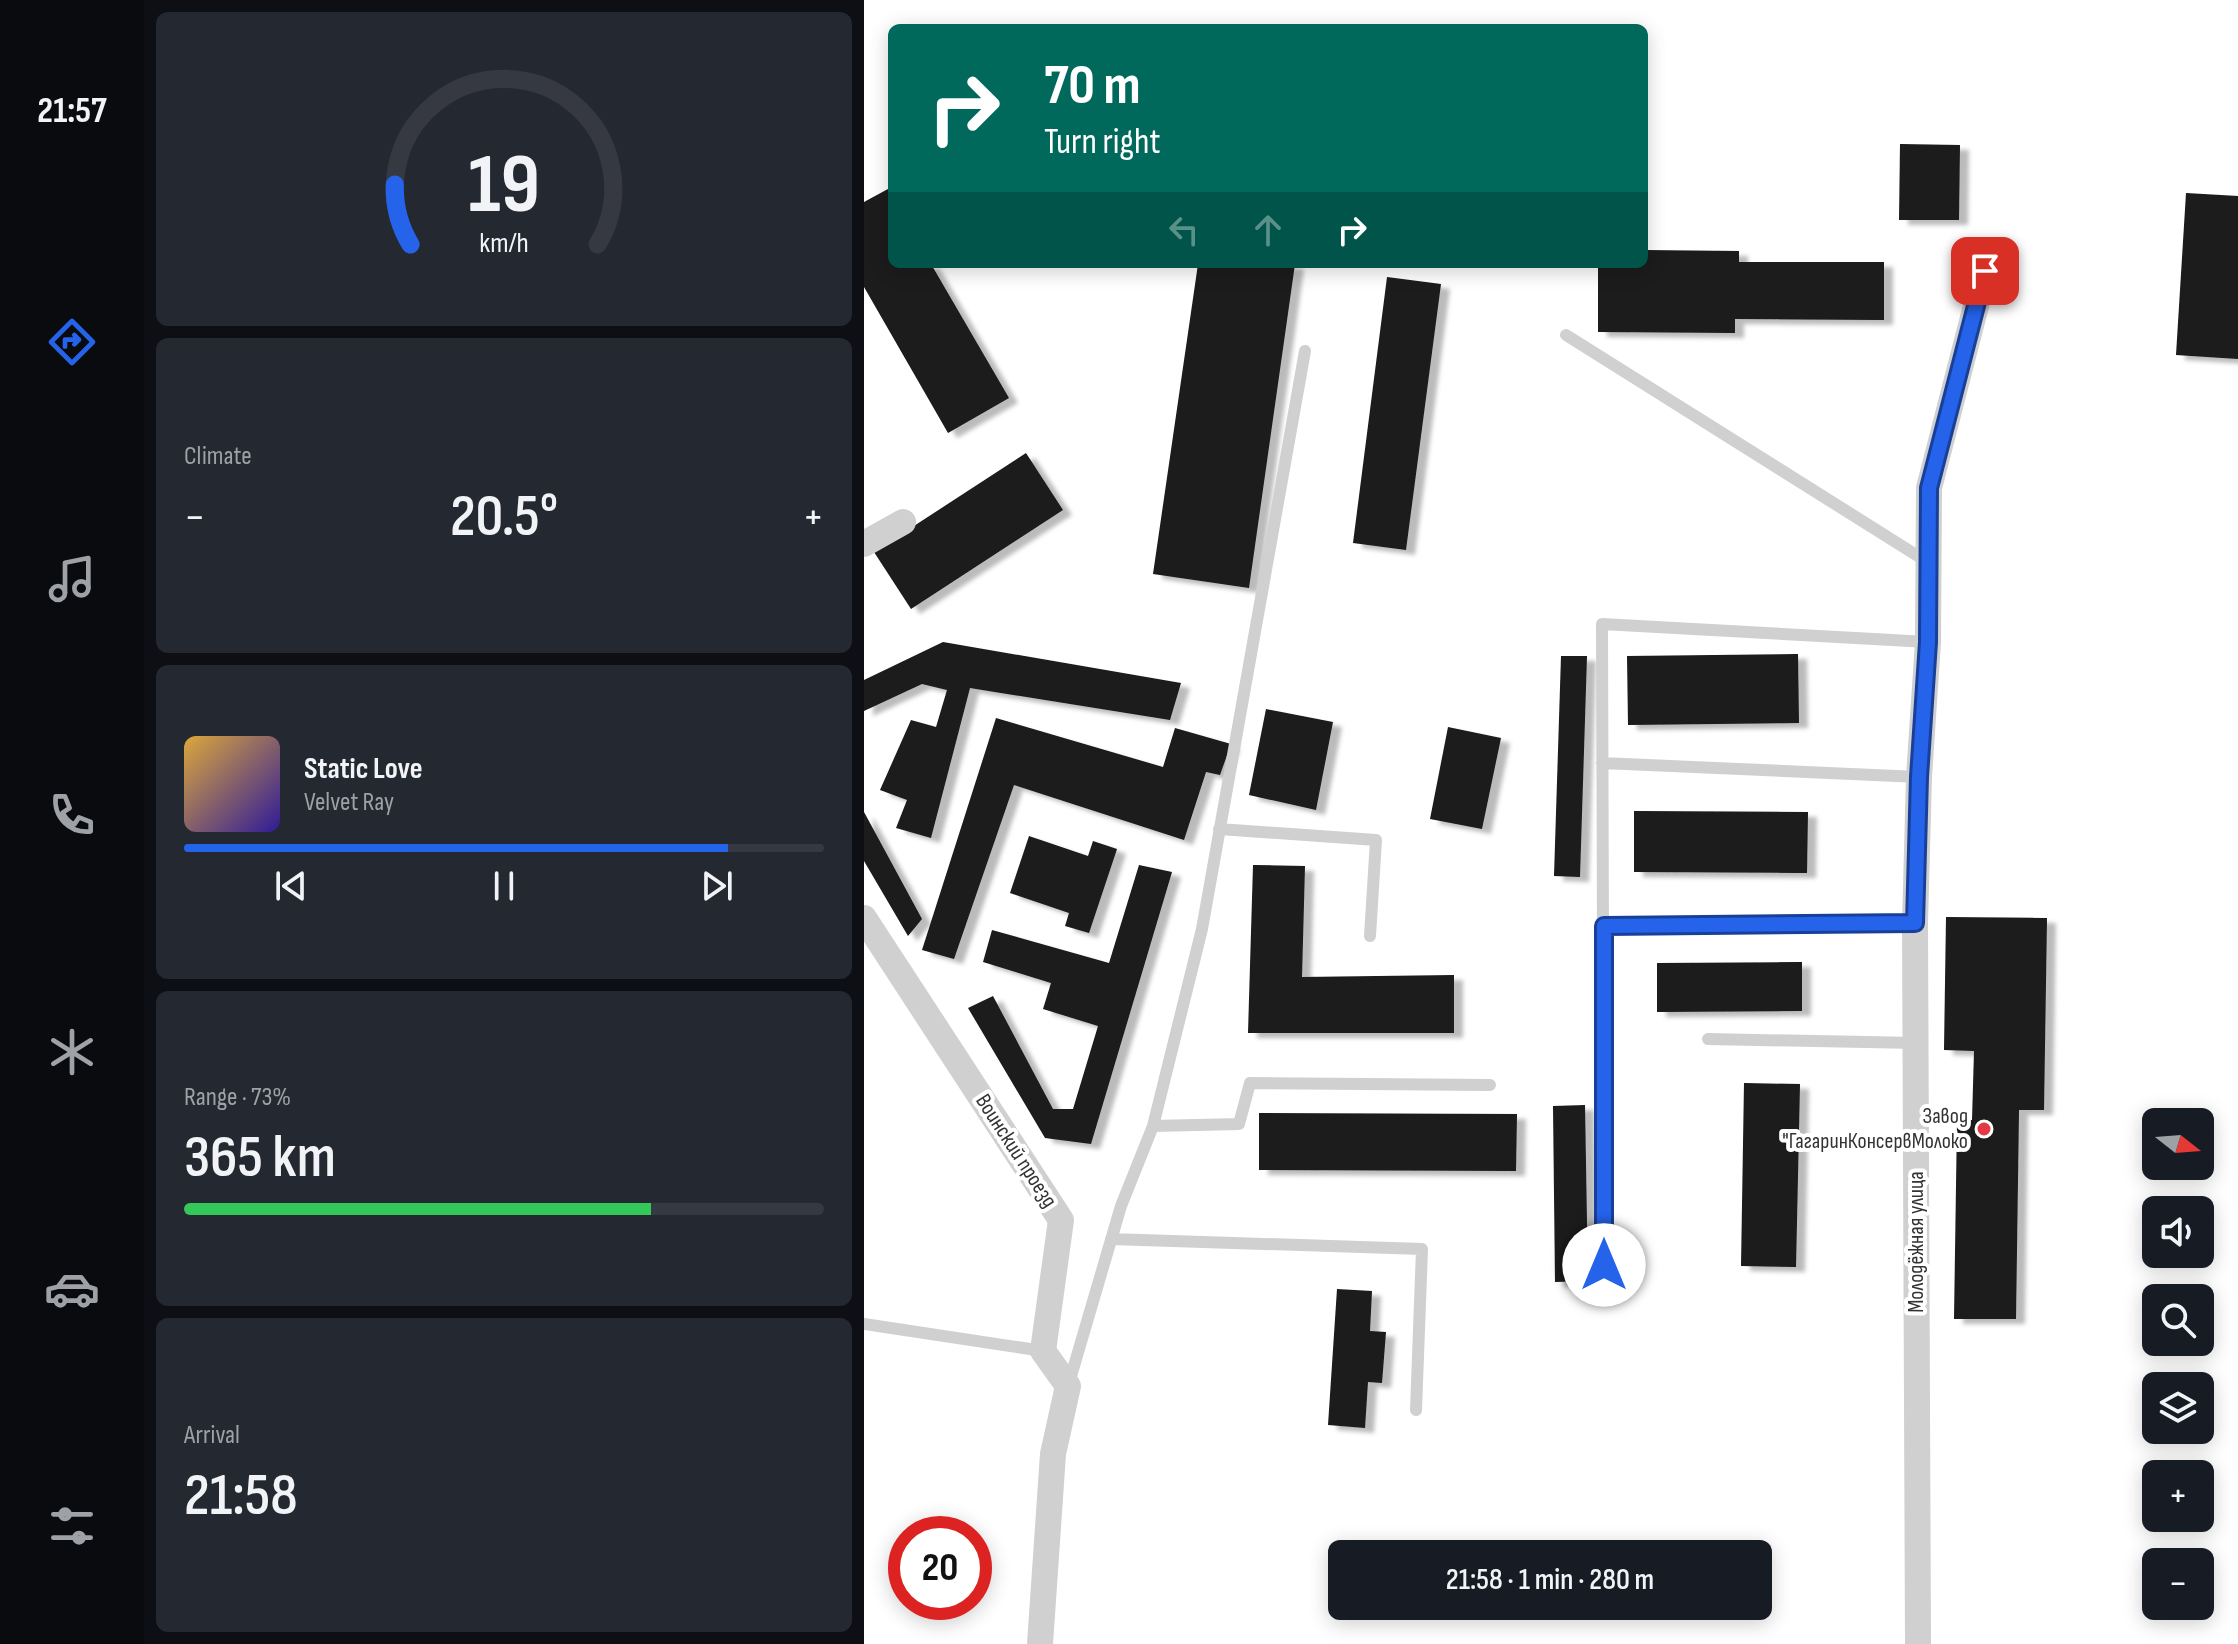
<!DOCTYPE html>
<html lang="en">
<head>
<meta charset="utf-8">
<style>
  :root { --surface:#171b24; --page:#242831; --text:#f1f3f6; --muted:#9ea1a6; --line:#363941; --accent:#2563eb }
  body { margin:0; font-family:"Sofia Sans Condensed",sans-serif; background:var(--page); color:var(--text); height:100vh; display:flex; flex-direction:column; font-size:30px; white-space:nowrap }
  * { box-sizing:border-box; margin:0 }
  p { font-size:26px; color:var(--muted) }
  .icon { flex:none; width:44px; height:44px; fill:none; stroke:currentColor; stroke-width:2; stroke-linecap:round; stroke-linejoin:round }
  .map { position:relative; flex:1; overflow:hidden }
  .panel { display:flex; flex-direction:column; gap:12px; padding:12px; background:#0d0f14; width:720px }
  .panel>* { flex:none }
  .hud { position:absolute; left:24px; top:24px; width:760px; height:244px; border-radius:12px; box-shadow:0 4px 20px #0003; background:#00695c; color:#fff; overflow:hidden }
  .needle { width:52px; rotate:107deg }
  .tools { position:absolute; left:1278px; top:1108px; display:grid; gap:16px }
  .tools a { display:grid; place-items:center; width:72px; height:72px; border-radius:12px; background:var(--surface); box-shadow:0 4px 20px #0003; font-size:40px }
  .speed { position:absolute; left:24px; top:1516px; display:flex; gap:16px; font-size:40px; font-weight:700; text-align:center }
  .speed>* { display:grid; place-content:center; width:104px; height:104px; border-radius:50%; background:var(--surface); box-shadow:0 4px 20px #0003; line-height:1 }
  .speed .limit { border:12px solid #d22; background:#fff; color:#111 }
  .pin { position:absolute; display:grid; place-items:center; width:68px; height:68px; color:#fff; margin:-34px; border-radius:16px; box-shadow:0 4px 12px #0006 }
  .me { position:absolute; width:88px; margin:-44px; rotate:0deg; stroke-linejoin:round; filter:drop-shadow(0 0 6px #0008) }
  .turn { display:flex; align-items:center; gap:28px; height:168px; padding:0 24px; font-size:36px }
  .turn .icon { width:104px; height:104px; stroke-width:2.5 }
  .turn b { display:block; font-size:56px; line-height:68px }
  .lanes { display:flex; align-items:center; height:76px; padding:0 24px; background:#0003; justify-content:center; gap:40px; direction:ltr }
  .lanes .off { opacity:.35 }
  .big { font-size:60px; font-weight:600; line-height:1.1 }
  .panel .tile { flex:1; display:flex; flex-direction:column; justify-content:center; gap:12px; min-width:0; padding:0 28px; border-radius:12px; background:var(--page) }
  .panel .dial { align-items:center; gap:0 }
  .dial svg { height:208px; overflow:visible; fill:none; stroke:var(--line); stroke-width:7; stroke-linecap:round; text-anchor:middle }
  .dial text { fill:var(--text); stroke:none }
  .song { display:flex; align-items:center; gap:24px }
  .cover { width:96px; height:96px; border-radius:12px; background:linear-gradient(135deg,hsl(40 70% 55%),hsl(250 70% 35%)) }
  .played { height:8px; border-radius:4px; background:linear-gradient(90deg,var(--accent) 85%,var(--line) 85%) }
  .keys { display:flex; justify-content:space-around; direction:ltr }
  .heat { display:flex; justify-content:space-between; align-items:center; font-size:44px; direction:ltr }
  .charge { height:12px; border-radius:6px; background:linear-gradient(90deg,#34c759 73%,var(--line) 0) }
  .trip { position:absolute; left:464px; top:1540px; width:444px; height:80px; border-radius:12px; background:var(--surface); box-shadow:0 4px 20px #0003; font-weight:600; line-height:80px; text-align:center }
  main { display:flex; flex:1; min-height:0 }
  .tab-bar { display:flex; flex-direction:column; width:144px; justify-content:space-around; align-items:center; background:#090b0e; color:var(--muted) }
  .tab-bar .icon { width:56px; height:56px }
  .tab-bar .active { color:var(--accent) }
  .tab-bar b { font-size:36px; color:var(--text) }
  .map>svg:first-child { display:block }
  .building { fill:#1a1a1a; filter:url(#shadow) }
  .lines { fill:none; stroke-linecap:round; stroke-linejoin:round }
  .lane { stroke:#d0d0d0; stroke-width:12 }
  .street { stroke:#d0d0d0; stroke-width:26 }
  .route-casing { stroke:#184099; stroke-width:20 }
  .route { stroke:#2563eb; stroke-width:14 }
  .poi-dot { fill:#e63946; stroke:#fff; stroke-width:3 }
  .labels { text-anchor:middle; dominant-baseline:central; stroke-width:8; stroke-linejoin:round; paint-order:stroke }
  .poi-label { font-size:22px; fill:#333; stroke:#fff; text-anchor:end }
  .street-label { font-size:22px; fill:#333; stroke:#fff }
</style>
</head>
<body>
<main>
<nav class="tab-bar">
<b>21:57</b>
<svg class="icon active" aria-label="directions" viewBox="0 0 24 24"><path d="M12 3l9 9-9 9-9-9zM9 14v-3h6M13 9l2 2-2 2"/></svg>
<svg class="icon" aria-label="music" viewBox="0 0 24 24"><path d="M9 18V5l10-2v13"/><circle cx="6" cy="18" r="3"/><circle cx="16" cy="16" r="3"/></svg>
<svg class="icon" aria-label="phone" viewBox="0 0 24 24"><path d="M5 4h4l2 5-3 2q2 4 5 5l2-3 5 2v4C11 20 4 13 5 4z"/></svg>
<svg class="icon" aria-label="climate" viewBox="0 0 24 24"><path d="M12 3v18M4 7l16 10M4 17L20 7"/></svg>
<svg class="icon" aria-label="car" viewBox="0 0 24 24"><path d="M5 17H2v-5l4-1 3-4h7l3 4 3 1v5h-3M9 17h6M6 11h13"/><circle cx="7" cy="17" r="2"/><circle cx="17" cy="17" r="2"/></svg>
<svg class="icon" aria-label="filters" viewBox="0 0 24 24"><path d="M4 7h16M4 17h16"/><circle cx="9" cy="7" r="2"/><circle cx="15" cy="17" r="2"/></svg>
</nav>
<section class="panel">
<div class="tile dial"><svg viewBox="0 0 100 80">
<path d="M14 69A42 42 0 1 1 86 69"/>
<path d="M14 69A42 42 0 0 1 8 46" stroke="#2563eb"/>
<text x="50" y="56" font-size="32" font-weight="700">19</text>
<text x="50" y="72" font-size="11">km/h</text>
</svg></div>
<div class="tile"><p>Climate</p>
<div class="heat"><a>−</a><b class="big">20.5°</b><a>+</a></div>
</div>
<div class="tile">
<div class="song"><i class="cover"></i><div><b>Static Love</b><p>Velvet Ray</p></div></div>
<div class="played"></div>
<div class="keys"><svg class="icon" aria-label="previous" viewBox="0 0 24 24"><path d="M18 5L8 12l10 7zM5 5v14"/></svg><svg class="icon" aria-label="pause" viewBox="0 0 24 24"><path d="M8 5v14M16 5v14"/></svg><svg class="icon" aria-label="next" viewBox="0 0 24 24"><path d="M6 5l10 7-10 7zM19 5v14"/></svg></div>
</div>
<div class="tile"><p>Range · 73%</p><b class="big">365 km</b><div class="charge"></div></div>
<div class="tile"><p>Arrival</p><b class="big">21:58</b></div>
</section>
<div class="map">
<svg width="1374" height="1644" viewBox="0 0 1374 1644">
  <defs>
    <filter id="shadow"><feDropShadow dx="9" dy="5" stdDeviation="2" flood-color="#0004"/></filter>
  </defs>
  <rect width="100%" height="100%" fill="#fff"/>
  <path class="building" d="M 1036,144 L 1096,145 L 1095,220 L 1035,220 Z
    M 24,189 L 28,196 L 28,264 L 67,264 L 145,398 L 84,433 L 0,287 L 0,202 Z
    M 1322,193 L 1374,196 L 1374,359 L 1312,355 Z
    M 780,250 L 875,251 L 875,262 L 1020,262 L 1020,320 L 871,319 L 871,333 L 734,332 L 734,264 L 780,264 Z
    M 334,264 L 431,264 L 385,588 L 289,574 Z
    M 523,277 L 577,284 L 542,550 L 489,543 Z
    M 162,453 L 199,510 L 47,609 L 10,552 Z
    M 79,642 L 317,683 L 306,720 L 106,688 L 67,838 L 32,828 L 43,800 L 16,790 L 47,720 L 72,727 L 83,690 L 58,684 L 0,711 L 0,680 Z
    M 934,654 L 935,723 L 764,725 L 763,656 Z
    M 697,656 L 723,656 L 716,877 L 690,876 Z
    M 402,709 L 469,722 L 452,810 L 385,795 Z
    M 132,718 L 299,767 L 311,728 L 367,744 L 356,775 L 342,772 L 320,840 L 150,785 L 90,959 L 58,950 Z
    M 584,727 L 637,738 L 618,829 L 566,819 Z
    M 770,811 L 944,812 L 943,873 L 770,872 Z
    M 0,812 L 58,919 L 44,936 L 0,861 Z
    M 165,836 L 224,856 L 229,841 L 253,849 L 225,933 L 201,926 L 205,913 L 146,893 Z
    M 275,865 L 308,872 L 227,1144 L 181,1138 L 104,1008 L 129,996 L 189,1109 L 209,1109 L 234,1026 L 179,1009 L 187,983 L 119,962 L 128,930 L 245,963 Z
    M 389,865 L 441,866 L 438,977 L 590,975 L 590,1033 L 384,1033 Z
    M 1082,917 L 1183,918 L 1180,1110 L 1155,1110 L 1152,1319 L 1090,1319 L 1093,1120 L 1108,1120 L 1110,1051 L 1080,1050 Z
    M 938,962 L 938,1011 L 793,1012 L 793,963 Z
    M 880,1083 L 936,1084 L 932,1267 L 877,1266 Z
    M 721,1105 L 724,1281 L 691,1282 L 689,1106 Z
    M 395,1113 L 653,1114 L 652,1171 L 395,1170 Z
    M 473,1289 L 508,1291 L 506,1331 L 522,1332 L 518,1383 L 504,1382 L 501,1428 L 464,1425 Z"/>
  <g class="lines">
    <path class="lane" d="M 702,335 L 1065,563
      M 738,763 L 1055,777
      M 355,829 L 512,840 L 506,936
      M 740,926 L 1051,923
      M 844,1039 L 1052,1043
      M 289,1126 L 375,1124 L 386,1083 L 626,1085
      M 247,1239 L 558,1249 L 552,1410
      M 740,1265 L 738,624 L 1064,642
      M 0,1324 L 179,1351
      M 205,1383 L 257,1206 L 289,1126 L 338,929 L 441,351"/>
    <path class="street" d="M 0,544 L 39,522
      M 0,918 L 197,1220 L 179,1351 L 204,1386 L 189,1454 L 176,1644
      M 1054,1644 L 1051,923 L 1055,777 L 1064,642 L 1065,488 L 1121,271"/>
  </g>
  <g class="lines">
    <defs>
      <path id="route" d="M 740,1265 L 740,926 L 1051,923 L 1055,777 L 1064,642 L 1065,488 L 1121,271"/>
    </defs>
    <use href="#route" class="route-casing"/>
    <use href="#route" class="route"/>
  </g>
  <circle class="poi-dot" cx="1120" cy="1129" r="8"/>
  <g class="labels">
    <g class="poi-label">
      <text x="1104" y="1116">Завод<tspan x="1104" dy="25">"ГагаринКонсервМолоко</tspan></text>
    </g>
    <g class="street-label">
      <text transform="translate(152 1151) rotate(57)">Воинский проезд</text>
      <text transform="translate(1052 1242) rotate(-90)">Молодёжная улица</text>
    </g>
  </g>
</svg>
<div class="tools">
<a><svg class="needle" viewBox="-14 -14 28 28"><path d="M0-13l5 13h-10z" fill="#e53935"/><path d="M0 13l5-13h-10z" fill="#9ea1a6"/></svg></a>
<a><svg class="icon" aria-label="sound" viewBox="0 0 24 24"><path d="M4 9h4l5-4v14l-5-4H4zM17 9q2 3 0 6"/></svg></a>
<a><svg class="icon" aria-label="search" viewBox="0 0 24 24"><circle cx="10" cy="10" r="6"/><path d="M15 15l6 6"/></svg></a>
<a><svg class="icon" aria-label="layers" viewBox="0 0 24 24"><path d="M12 4l9 5-9 5-9-5zM3 14l9 5 9-5"/></svg></a>
<a>+</a>
<a>−</a>
</div>
<div class="speed"><div class="limit">20</div></div>
<div class="pin" style="left:1121px;top:271px;background:#d93025"><svg class="icon" aria-label="arrive" viewBox="0 0 24 24"><path d="M6 21V4h12l-3 4 3 4H6"/></svg></div>
<svg class="me" style="left:740px;top:1265px" viewBox="-20 -20 40 40"><circle r="19" fill="#fff"/><path d="M0-13L10 11 0 6-10 11z" fill="#2563eb"/></svg>
<div class="trip">21:58 · 1 min · 280 m</div>
<div class="hud">
<div class="turn"><svg class="icon" aria-label="right" viewBox="0 0 24 24"><path d="M7 20v-9h11M14 6l5 5-5 5"/></svg><div><b>70 m</b>Turn right</div></div>
<div class="lanes"><svg class="icon off" aria-label="left" viewBox="0 0 24 24"><path d="M17 20v-9H6M10 6l-5 5 5 5"/></svg><svg class="icon off" aria-label="ahead" viewBox="0 0 24 24"><path d="M12 20V5M6 11l6-6 6 6"/></svg><svg class="icon" aria-label="right" viewBox="0 0 24 24"><path d="M7 20v-9h11M14 6l5 5-5 5"/></svg></div>
</div>
</div>
</main>
</body>
</html>
